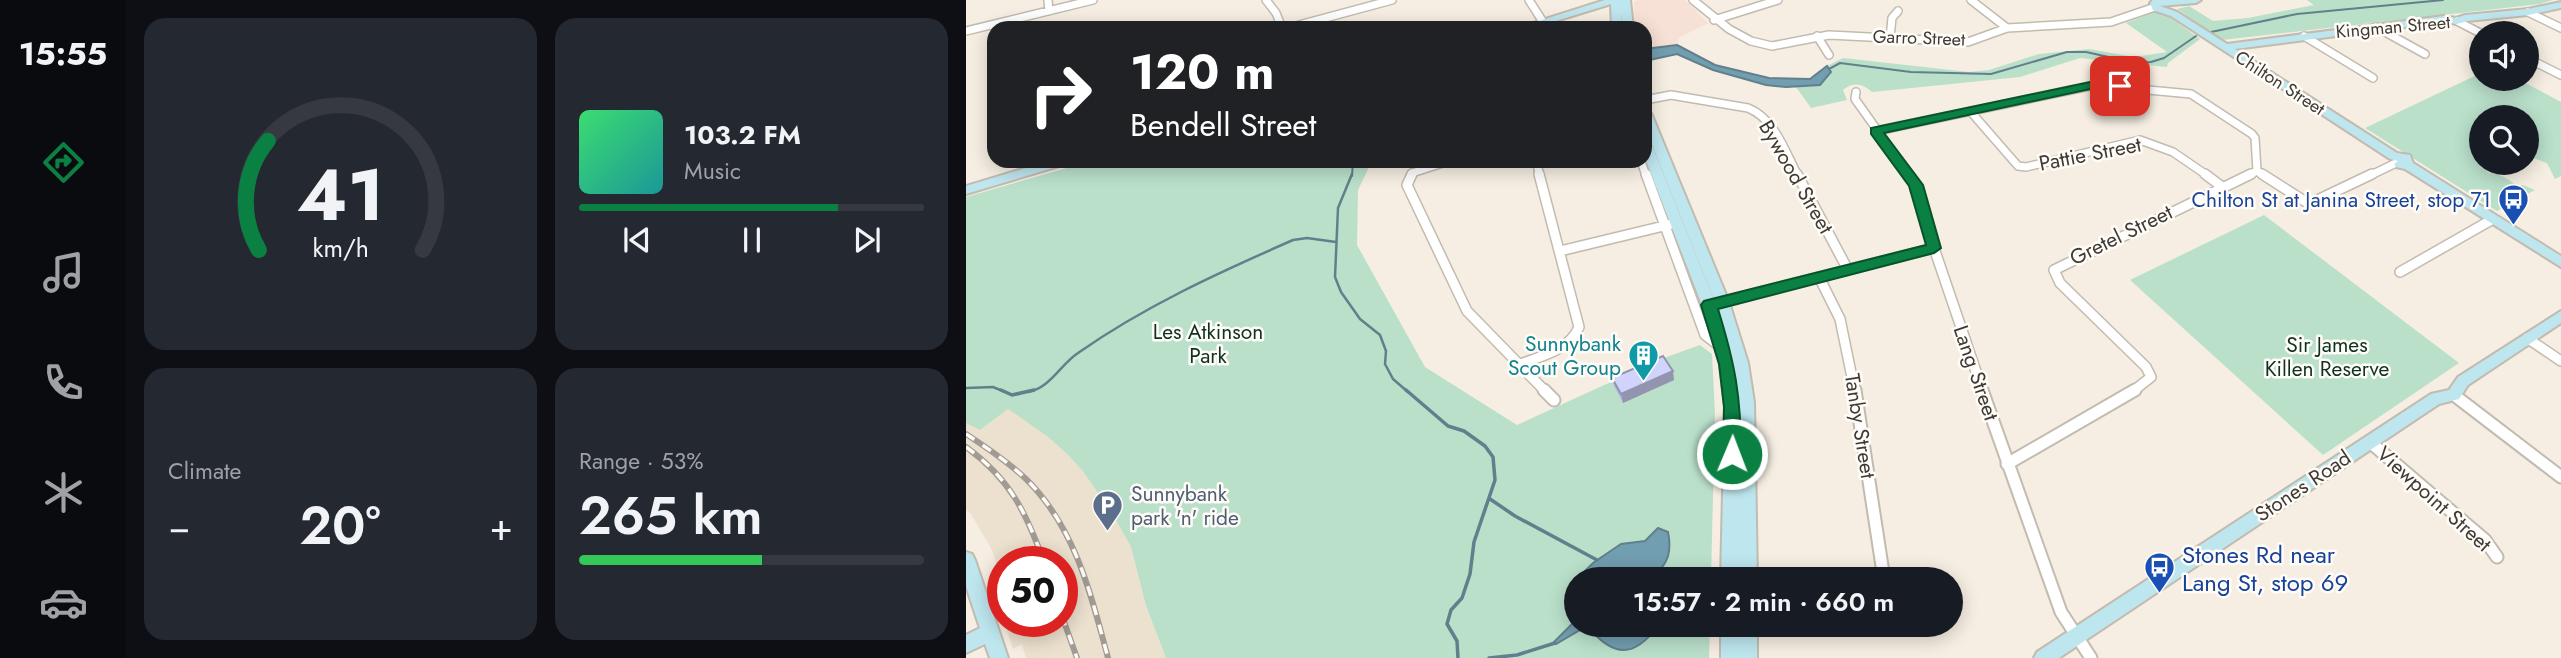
<!DOCTYPE html>
<html lang="en">
<head>
<meta charset="utf-8">
<style>
  :root { --surface:#171b24; --page:#242831; --text:#f1f3f6; --muted:#9ea1a6; --line:#363941; --accent:#0b8043 }
  body { margin:0; font-family:Jost,sans-serif; background:var(--page); color:var(--text); height:100vh; display:flex; flex-direction:column; font-size:26px; white-space:nowrap }
  * { box-sizing:border-box; margin:0 }
  p { font-size:23px; color:var(--muted) }
  .icon { flex:none; width:38px; height:38px; fill:none; stroke:currentColor; stroke-width:2; stroke-linecap:round; stroke-linejoin:round }
  .map { position:relative; flex:1; overflow:hidden }
  .sheet { display:flex; flex-direction:column; gap:18px; padding:18px; background:#0d0f14; width:840px }
  .sheet>* { flex:none }
  .banner { position:absolute; left:21px; top:21px; width:665px; height:147px; border-radius:21px; box-shadow:0 4px 18px #0003; background:#202124; color:#fff; overflow:hidden }
  .fabs { position:absolute; left:1503px; top:21px; display:grid; gap:14px }
  .fabs a { display:grid; place-items:center; width:70px; height:70px; border-radius:50%; background:var(--surface); box-shadow:0 4px 18px #0003; font-size:35px }
  .speed { position:absolute; left:21px; top:546px; display:flex; gap:14px; font-size:35px; font-weight:700; text-align:center }
  .speed>* { display:grid; place-content:center; width:91px; height:91px; border-radius:50%; background:var(--surface); box-shadow:0 4px 18px #0003; line-height:1 }
  .speed .limit { border:10px solid #d22; background:#fff; color:#111 }
  .pin { position:absolute; display:grid; place-items:center; width:60px; height:60px; color:#fff; margin:-30px; border-radius:14px; box-shadow:0 4px 10px #0006 }
  .me { position:absolute; width:77px; margin:-38px; rotate:1deg; stroke-linejoin:round; filter:drop-shadow(0 0 5px #0008) }
  .turn { display:flex; align-items:center; gap:24px; height:147px; padding:0 28px; font-size:32px }
  .turn .icon { width:91px; height:91px; stroke-width:2.5 }
  .turn b { display:block; font-size:49px; line-height:60px }
  .big { font-size:52px; font-weight:600; line-height:1.1 }
  .sheet .widget { flex:1; display:flex; flex-direction:column; justify-content:center; gap:10px; min-width:0; padding:0 24px; border-radius:21px; background:var(--page) }
  .sheet .dial { align-items:center; gap:0 }
  .dial svg { height:182px; overflow:visible; fill:none; stroke:var(--line); stroke-width:7; stroke-linecap:round; text-anchor:middle }
  .dial text { fill:var(--text); stroke:none }
  .song { display:flex; align-items:center; gap:21px }
  .cover { width:84px; height:84px; border-radius:10px; background:linear-gradient(135deg,hsl(140 70% 55%),hsl(180 70% 35%)) }
  .played { height:7px; border-radius:4px; background:linear-gradient(90deg,var(--accent) 75%,var(--line) 75%) }
  .keys { display:flex; justify-content:space-around; direction:ltr }
  .heat { display:flex; justify-content:space-between; align-items:center; font-size:38px; direction:ltr }
  .charge { height:10px; border-radius:5px; background:linear-gradient(90deg,#34c759 53%,var(--line) 0) }
  .sheet .tiles { flex:1; display:grid; gap:18px; grid-template-columns:repeat(2,1fr) }
  .trip { position:absolute; left:598px; top:567px; width:399px; height:70px; border-radius:35px; background:var(--surface); box-shadow:0 4px 18px #0003; font-weight:600; line-height:70px; text-align:center }
  main { display:flex; flex:1; min-height:0 }
  .tabs { display:flex; flex-direction:column; width:126px; justify-content:space-around; align-items:center; background:#090b0e; color:var(--muted) }
  .tabs .icon { width:49px; height:49px }
  .tabs .selected { color:var(--accent) }
  .tabs b { font-size:32px; color:var(--text) }
  .map>svg:first-child { display:block }
  .commercial { fill:#f7e0d5 }
  .built { fill:#ece1ce }
  .green { fill:#bae0ca }
  .water { fill:#729eb1; stroke:#62808c; stroke-width:2 }
  .lines { fill:none; stroke-linecap:round; stroke-linejoin:round }
  .stream-far2 { stroke:#62808c; stroke-width:2 }
  .stream-far1 { stroke:#62808c; stroke-width:2.5 }
  .stream { stroke:#62808c; stroke-width:3.5 }
  .street-far2-casing { stroke:#c2bbaf; stroke-width:10 }
  .street-far1-casing { stroke:#c2bbaf; stroke-width:12 }
  .street-casing { stroke:#c2bbaf; stroke-width:15 }
  .secondary-casing { stroke:#c2bbaf; stroke-width:4 }
  .street-far2 { stroke:#fff; stroke-width:7 }
  .street-far1 { stroke:#fff; stroke-width:9 }
  .street { stroke:#fff; stroke-width:11 }
  .secondary { fill:#bee6ee; fill-rule:evenodd }
  .rail-casing { stroke:#a19b93; stroke-width:6 }
  .rail { stroke:#fffcf7; stroke-width:3.5; stroke-dasharray:10; stroke-linecap:butt }
  .wall { fill:#b3b6d9 }
  .shaded-wall { fill:#9294b0 }
  .building { fill:#d0d4fc; stroke:#9294b0; stroke-width:2 }
  .route { fill:#0b8043; stroke:#07532c; stroke-width:2 }
  .labels { text-anchor:middle; dominant-baseline:central; stroke-width:5; stroke-linejoin:round; paint-order:stroke }
  .far-street-label { font-size:18px; fill:#3e3b37; stroke:#fffcf7 }
  .street-label { font-size:21px; fill:#3e3b37; stroke:#fffcf7 }
  .transit-label { font-size:21px; fill:#164399; stroke:#fffcf7; text-anchor:end }
  .park-label { font-size:21px; fill:#0e3221; stroke:#fffcf7 }
  .culture-label { font-size:21px; fill:#0d838f; stroke:#fffcf7; text-anchor:end }
  .service-label { font-size:21px; fill:#4e5e75; stroke:#fffcf7; text-anchor:start }
  .near-transit-label { font-size:24px; fill:#164399; stroke:#fffcf7; text-anchor:start }
</style>
</head>
<body>
<main>
<nav class="tabs">
<b>15:55</b>
<svg class="icon selected" aria-label="directions" viewBox="0 0 24 24"><path d="M12 3l9 9-9 9-9-9zM9 14v-3h6M13 9l2 2-2 2"/></svg>
<svg class="icon" aria-label="music" viewBox="0 0 24 24"><path d="M9 18V5l10-2v13"/><circle cx="6" cy="18" r="3"/><circle cx="16" cy="16" r="3"/></svg>
<svg class="icon" aria-label="phone" viewBox="0 0 24 24"><path d="M5 4h4l2 5-3 2q2 4 5 5l2-3 5 2v4C11 20 4 13 5 4z"/></svg>
<svg class="icon" aria-label="climate" viewBox="0 0 24 24"><path d="M12 3v18M4 7l16 10M4 17L20 7"/></svg>
<svg class="icon" aria-label="car" viewBox="0 0 24 24"><path d="M5 17H2v-5l4-1 3-4h7l3 4 3 1v5h-3M9 17h6M6 11h13"/><circle cx="7" cy="17" r="2"/><circle cx="17" cy="17" r="2"/></svg>
</nav>
<section class="sheet">
<div class="tiles">
<div class="widget dial"><svg viewBox="0 0 100 80">
<path d="M14 69A42 42 0 1 1 86 69"/>
<path d="M14 69A42 42 0 0 1 18 21" stroke="#0b8043"/>
<text x="50" y="56" font-size="32" font-weight="700">41</text>
<text x="50" y="72" font-size="11">km/h</text>
</svg></div>
<div class="widget">
<div class="song"><i class="cover"></i><div><b>103.2 FM</b><p>Music</p></div></div>
<div class="played"></div>
<div class="keys"><svg class="icon" aria-label="previous" viewBox="0 0 24 24"><path d="M18 5L8 12l10 7zM5 5v14"/></svg><svg class="icon" aria-label="pause" viewBox="0 0 24 24"><path d="M8 5v14M16 5v14"/></svg><svg class="icon" aria-label="next" viewBox="0 0 24 24"><path d="M6 5l10 7-10 7zM19 5v14"/></svg></div>
</div>
<div class="widget"><p>Climate</p>
<div class="heat"><a>−</a><b class="big">20°</b><a>+</a></div>
</div>
<div class="widget"><p>Range · 53%</p><b class="big">265 km</b><div class="charge"></div></div>
</div>
</section>
<div class="map">
<svg width="1595" height="658" viewBox="0 0 1595 658">
  <rect width="100%" height="100%" fill="#f6eee2"/>
  <path class="commercial" d="M 672,0 L 719,0 L 742,23 L 713,38 L 711,45 L 679,49 L 679,28 L 669,28 L 668,2 Z"/>
  <path class="built" d="M 42,409 L 82,437 L 100,453 L 116,470 L 147,515 L 165,547 L 180,606 L 200,658 L 60,658 L 56,644 L 47,649 L 38,621 L 96,621 L 96,562 L 37,562 L 37,584 L 26,550 L 5,514 L 0,510 L 0,423 L 14,430 Z"/>
  <path class="green" d="M 1341,0 L 1587,0 L 1574,4 L 1256,40 L 1211,9 L 1223,6 L 1247,21 L 1282,18 L 1348,5 Z
    M 1188,12 L 1199,14 L 1234,39 L 1202,63 L 1201,67 L 1114,58 L 1054,77 L 906,92 C 896,83 887,82 877,90 L 881,100 L 845,108 L 830,87 L 838,87 L 865,72 L 861,66 L 877,58 L 1003,72 L 1023,70 L 1073,54 L 1123,49 L 1168,57 L 1201,52 L 1160,23 Z
    M 1515,73 L 1516,79 L 1552,79 L 1595,102 L 1595,176 L 1589,179 L 1581,163 L 1564,157 L 1561,153 L 1561,117 L 1516,117 L 1515,148 L 1505,155 L 1515,159 L 1516,163 L 1525,163 L 1524,165 L 1513,165 L 1523,173 C 1532,173 1544,179 1550,186 L 1557,185 L 1569,190 L 1531,211 L 1399,128 Z
    M 125,161 L 223,161 L 225,165 L 240,161 L 406,161 L 392,190 L 391,245 L 459,367 L 551,425 L 695,359 L 734,345 L 746,354 L 749,413 L 745,579 L 611,579 L 611,625 L 744,625 L 743,658 L 200,658 L 180,606 L 165,547 L 147,515 L 116,470 L 100,453 L 82,437 L 42,409 L 14,430 L 0,423 L 0,197 Z
    M 1298,215 L 1493,363 L 1357,455 L 1164,280 Z"/>
  <path class="water" d="M 711,45 L 749,65 L 803,78 L 844,79 L 861,66 L 865,72 L 854,85 L 820,87 L 800,85 L 747,70 L 711,54 L 679,61 L 679,49 Z
    M 692,528 L 702,532 C 714,592 648,579 611,579 L 611,603 L 607,589 L 609,581 L 627,563 L 655,544 L 679,541 Z
    M 611,619 L 611,625 L 692,626 C 668,658 648,658 621,626 L 590,644 L 588,642 Z"/>
  <g class="lines">
    <path class="stream-far2" d="M 1245,32 L 1331,14 L 1477,0
      M 863,69 L 874,63 L 945,72 L 1025,74 L 1101,52 L 1120,52 L 1170,63 L 1185,62 L 1198,58 L 1230,36
      M 386,176 L 387,161"/>
    <path class="stream-far1" d="M 386,174 L 372,208 L 369,277 L 375,292 L 394,319 L 414,335 L 420,351 L 419,364 L 427,379 L 442,392
      M 0,388 L 27,387 L 39,392
      M 62,392 C 84,388 94,365 112,353 C 179,306 252,273 327,240 L 341,238 L 370,242"/>
    <path class="stream" d="M 35,390 L 46,395 L 68,390
      M 440,390 L 482,426 L 498,431 L 519,446 L 527,457 L 529,480 L 508,542 L 504,574 L 496,598 L 485,610 L 481,624 L 491,641 L 492,658
      M 524,499 L 549,516 L 631,560
      M 523,658 L 551,655 L 589,643"/>
    <defs>
      <path id="street-far2" d="M 82,0 L 83,11
        M 300,0 L 310,13 L 316,28
        M 563,0 L 577,22
        M 727,0 L 763,29 L 785,41 L 806,46 L 863,35 L 1002,42 L 1041,28 L 1145,22 L 1189,7
        M 1005,0 L 1041,28
        M 1562,12 L 1595,28
        M 748,20 L 812,0
        M 1491,21 L 1516,34
        M 1410,27 L 1459,54
        M 322,28 L 426,0
        M 0,31 L 127,0
        M 851,36 L 863,55
        M 1338,36 L 1407,78
        M 924,38 L 926,18 L 932,11
        M 1561,58 L 1595,75
        M 890,92 L 889,99 L 944,176
        M 679,100 L 705,95 L 782,108 C 809,119 819,151 832,176
        M 1005,112 L 1052,166 L 1060,167 L 1174,140 L 1207,152 L 1242,176
        M 910,131 L 1129,85 L 1225,94 L 1286,134 L 1289,138 L 1291,171 L 1299,176
        M 570,161 L 574,176
        M 675,161 L 680,176
        M 445,176 L 446,173 L 483,161
        M 1281,176 L 1291,171
        M 1403,176 L 1430,163"/>
      <path id="street-far1" d="M 446,174 L 441,185 L 501,311 L 580,392
        M 680,174 L 739,335 L 756,348
        M 831,174 L 882,270
        M 942,174 L 950,185 L 968,248 L 1017,392
        M 1239,174 L 1255,186
        M 1296,174 L 1343,204 L 1406,174
        M 594,251 L 706,224
        M 1434,272 L 1527,219
        M 853,277 L 874,319 L 889,392
        M 751,303 L 968,248
        M 1561,338 L 1595,361
        M 552,365 C 574,356 603,351 613,327 L 573,174
        M 1166,392 L 1185,377 L 1180,367 L 1094,283 L 1088,270 L 1285,174"/>
      <path id="street" d="M 578,390 L 588,400
        M 889,390 L 918,579
        M 1016,390 L 1095,612 L 1125,658
        M 1488,395 L 1595,477
        M 1404,442 L 1519,540 L 1531,557
        M 1041,464 L 1169,390"/>
      <path id="secondary" d="M 639,0 L 664,0 L 667,28 L 657,28 L 655,12 L 656,28 L 646,28 L 645,4 L 567,28 L 551,28 Z
        M 1187,0 L 1235,0 L 1230,3 L 1194,6 L 1211,12 L 1261,44 L 1478,16 L 1490,18 L 1499,15 L 1562,9 L 1595,2 L 1595,8 L 1562,15 L 1501,21 L 1491,24 L 1478,22 L 1269,49 L 1431,153 L 1444,155 L 1447,163 L 1595,256 L 1595,267 L 1439,169 L 1430,167 L 1428,164 L 1432,161 L 1424,159 L 1205,16 L 1187,10 L 1184,3 Z
        M 679,110 L 685,113 L 763,302 L 782,363 L 788,402 L 791,579 L 773,579 L 773,505 L 773,579 L 755,579 L 759,407 L 754,364 L 736,305 L 679,158 L 679,139 L 685,143 L 750,305 L 761,342 L 749,302 L 679,127 Z
        M 83,161 L 102,161 L 100,164 L 0,194 L 0,186 Z
        M 1595,311 L 1595,323 L 1502,385 L 1493,399 L 1473,404 L 1093,658 L 1068,658 L 1071,652 L 1465,394 L 1483,390 L 1492,377 Z
        M 0,552 L 6,554 L 9,560 L 42,658 L 24,658 L 19,644 L 0,653 L 0,635 L 14,628 L 0,586 Z
        M 755,625 L 773,625 L 773,636 L 773,625 L 791,625 L 791,658 L 755,658 Z"/>
    </defs>
    <use href="#street-far2" class="street-far2-casing"/>
    <use href="#street-far1" class="street-far1-casing"/>
    <use href="#street" class="street-casing"/>
    <use href="#secondary" class="secondary-casing"/>
    <use href="#street-far2" class="street-far2"/>
    <use href="#street-far1" class="street-far1"/>
    <use href="#street" class="street"/>
    <use href="#secondary" class="secondary"/>
    <defs>
      <path id="rail" d="M 0,434 C 21,448 42,462 60,479 C 109,527 125,594 142,658
        M 0,447 C 44,479 60,512 78,562
        M 96,616 L 111,658"/>
    </defs>
    <use href="#rail" class="rail-casing"/>
    <use href="#rail" class="rail"/>
  </g>
  <path class="wall" d="M 646,378 L 708,380 L 657,403 L 648,386 Z"/>
  <path class="shaded-wall" d="M 707,371 L 708,380 L 657,403 L 655,394 Z"/>
  <path class="building" d="M 697,356 L 707,371 L 655,394 L 646,378 Z"/>
  <path class="route" d="M 1129,81 L 1154,83 L 1160,86 L 1154,90 L 1129,88 L 918,133 L 957,185 L 975,248 L 968,253 L 752,309 C 769,364 775,396 775,454 L 772,460 L 766,462 L 759,460 L 757,454 L 758,407 L 753,364 L 735,305 L 738,301 L 960,245 L 943,186 L 905,134 L 905,128 Z"/>
  <defs>
    <symbol id="bus-pin" viewBox="-11 -11 22 30"><path d="M0 17L-7.5 6A9.5 9.5 0 1 1 7.5 6Z" fill="#1a4fb4" stroke="#fffcf7"/><path d="M-5-6H5V4H4V6H2V4H-2V6H-4V4H-5ZM-3.5-4V0h7V-4ZM-3.5 1.2v1.5H-2V1.2ZM2 1.2v1.5H3.5V1.2Z" fill="#fff"/></symbol>
    <symbol id="building-pin" viewBox="-11 -11 22 30"><path d="M0 17L-7.5 6A9.5 9.5 0 1 1 7.5 6Z" fill="#0f9aa8" stroke="#fffcf7"/><path d="M-4-6H4V6H1V3H-1V6H-4ZM-2.5-4.3h1.7v1.8h-1.7ZM.8-4.3h1.7v1.8H.8ZM-2.5-1h1.7V.8h-1.7ZM.8-1h1.7V.8H.8Z" fill="#fff"/></symbol>
    <symbol id="parking-pin" viewBox="-11 -11 22 30"><path d="M0 17L-7.5 6A9.5 9.5 0 1 1 7.5 6Z" fill="#5c6f8a" stroke="#fffcf7"/><path d="M-3.5-5.5H1a3.5 3.5 0 0 1 0 7H-1V5.5H-3.5ZM-1-3.4V-.6H.8a1.4 1.4 0 0 0 0-2.8Z" fill="#fff"/></symbol>
  </defs>
  <g fill-rule="evenodd">
    <use href="#bus-pin" x="1530" y="182" width="35" height="47"/>
    <use href="#building-pin" x="660" y="338" width="35" height="47"/>
    <use href="#parking-pin" x="124" y="488" width="35" height="47"/>
    <use href="#bus-pin" x="1176" y="550" width="35" height="47"/>
  </g>
  <g class="labels">
    <g class="far-street-label">
      <text transform="translate(1427 27) rotate(-5)">Kingman Street</text>
      <text transform="translate(953 38) rotate(2)">Garro Street</text>
      <text transform="translate(1314 83) rotate(33)">Chilton Street</text>
    </g>
    <g class="street-label">
      <text transform="translate(1124 154) rotate(-11)">Pattie Street</text>
      <text transform="translate(830 177) rotate(60)">Bywood Street</text>
      <text transform="translate(1155 235) rotate(-26)">Gretel Street</text>
      <text transform="translate(1010 373) rotate(71)">Lang Street</text>
      <text transform="translate(894 426) rotate(81)">Tanby Street</text>
      <text transform="translate(1337 486) rotate(-34)">Stones Road</text>
      <text transform="translate(1468 499) rotate(42)">Viewpoint Street</text>
    </g>
    <g class="transit-label">
      <text x="1525" y="200">Chilton St at Janina Street, stop 71</text>
    </g>
    <g class="park-label">
      <text x="242" y="332">Les Atkinson<tspan x="242" dy="24">Park</tspan></text>
      <text x="1361" y="345">Sir James<tspan x="1361" dy="24">Killen Reserve</tspan></text>
    </g>
    <g class="culture-label">
      <text x="655" y="344">Sunnybank<tspan x="655" dy="24">Scout Group</tspan></text>
    </g>
    <g class="service-label">
      <text x="165" y="494">Sunnybank<tspan x="165" dy="24">park 'n' ride</tspan></text>
    </g>
    <g class="near-transit-label">
      <text x="1216" y="554">Stones Rd near<tspan x="1216" dy="28">Lang St, stop 69</tspan></text>
    </g>
  </g>
</svg>
<div class="fabs">
<a><svg class="icon" aria-label="sound" viewBox="0 0 24 24"><path d="M4 9h4l5-4v14l-5-4H4zM17 9q2 3 0 6"/></svg></a>
<a><svg class="icon" aria-label="search" viewBox="0 0 24 24"><circle cx="10" cy="10" r="6"/><path d="M15 15l6 6"/></svg></a>
</div>
<div class="speed"><div class="limit">50</div></div>
<div class="pin" style="left:1154px;top:86px;background:#d93025"><svg class="icon" aria-label="arrive" viewBox="0 0 24 24"><path d="M6 21V4h12l-3 4 3 4H6"/></svg></div>
<svg class="me" style="left:766px;top:454px" viewBox="-20 -20 40 40"><circle r="17" fill="#0b8043" stroke="#fff" stroke-width="3"/><path d="M0-11L8 9 0 5-8 9z" fill="#fff"/></svg>
<div class="trip">15:57 · 2 min · 660 m</div>
<div class="banner">
<div class="turn"><svg class="icon" aria-label="right" viewBox="0 0 24 24"><path d="M7 20v-9h11M14 6l5 5-5 5"/></svg><div><b>120 m</b>Bendell Street</div></div>
</div>
</div>
</main>
</body>
</html>
